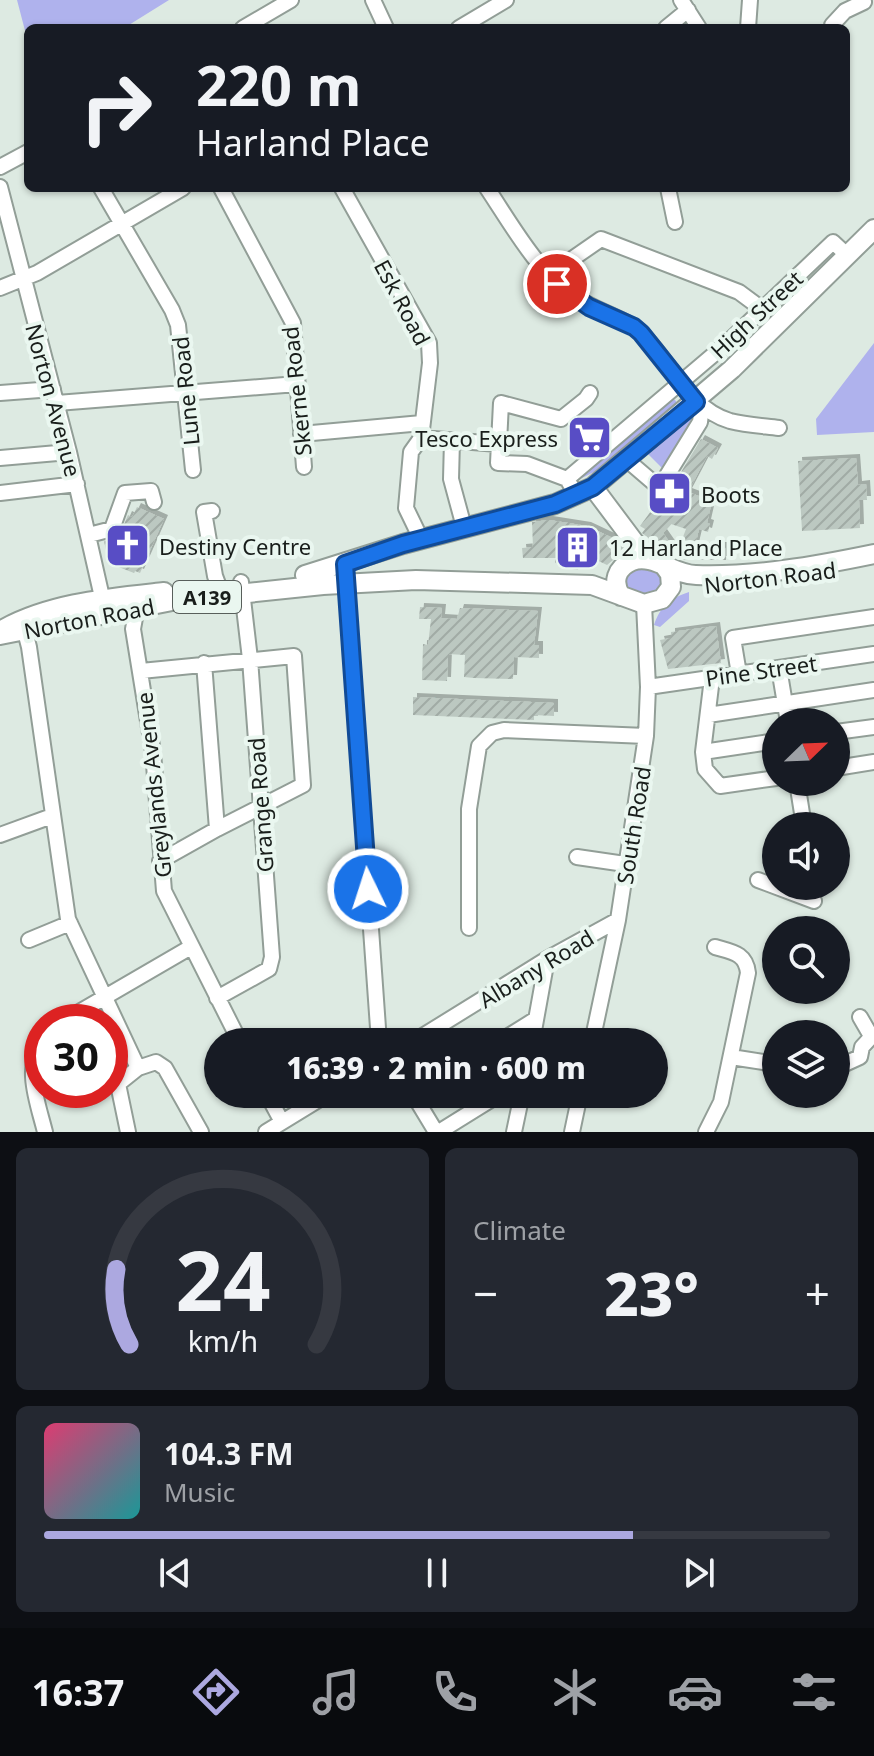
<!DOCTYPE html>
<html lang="en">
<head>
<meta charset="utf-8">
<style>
  :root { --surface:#171b24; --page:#242831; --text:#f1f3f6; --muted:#9ea1a6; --line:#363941; --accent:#aca8e0 }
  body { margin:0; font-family:"Noto Sans",sans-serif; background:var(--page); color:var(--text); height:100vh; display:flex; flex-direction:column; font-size:30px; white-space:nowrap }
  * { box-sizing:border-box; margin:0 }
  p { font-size:26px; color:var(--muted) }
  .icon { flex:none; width:44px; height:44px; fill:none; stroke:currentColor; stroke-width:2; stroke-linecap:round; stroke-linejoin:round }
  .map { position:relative; height:1132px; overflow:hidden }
  .sheet { display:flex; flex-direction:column; gap:16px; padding:16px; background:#0d0f14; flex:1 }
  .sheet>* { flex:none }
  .top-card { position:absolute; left:24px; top:24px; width:826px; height:168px; border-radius:12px; box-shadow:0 2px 6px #0004; background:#171b24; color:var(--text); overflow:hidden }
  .needle { width:52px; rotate:67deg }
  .controls { position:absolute; left:762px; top:708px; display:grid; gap:16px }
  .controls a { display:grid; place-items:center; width:88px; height:88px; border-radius:50%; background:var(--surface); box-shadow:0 2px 6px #0004; font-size:40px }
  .speed { position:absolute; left:24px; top:1004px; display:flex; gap:16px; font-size:40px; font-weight:700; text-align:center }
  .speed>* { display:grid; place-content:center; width:104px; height:104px; border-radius:50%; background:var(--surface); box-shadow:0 2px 6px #0004; line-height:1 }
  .speed .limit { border:12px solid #d22; background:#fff; color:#111 }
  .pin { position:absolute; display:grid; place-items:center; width:68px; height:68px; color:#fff; margin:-34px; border:4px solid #fff; border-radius:50%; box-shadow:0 2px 8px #0007 }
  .me { position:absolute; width:88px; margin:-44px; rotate:356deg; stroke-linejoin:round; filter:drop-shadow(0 0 6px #0008) }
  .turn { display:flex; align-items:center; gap:28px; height:168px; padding:0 40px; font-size:36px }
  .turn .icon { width:104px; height:104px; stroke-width:2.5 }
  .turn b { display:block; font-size:56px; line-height:68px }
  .big { font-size:60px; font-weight:800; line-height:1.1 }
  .sheet .card { flex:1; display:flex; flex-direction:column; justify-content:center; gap:12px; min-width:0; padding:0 28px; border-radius:12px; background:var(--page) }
  .sheet .dial { align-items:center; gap:0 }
  .dial svg { height:208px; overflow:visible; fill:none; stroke:var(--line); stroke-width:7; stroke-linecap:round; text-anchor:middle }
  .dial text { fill:var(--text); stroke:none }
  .song { display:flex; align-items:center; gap:24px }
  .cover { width:96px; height:96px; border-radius:12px; background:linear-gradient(135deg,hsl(340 70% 55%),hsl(180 70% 35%)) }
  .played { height:8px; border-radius:4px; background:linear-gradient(90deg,var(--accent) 75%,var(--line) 75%) }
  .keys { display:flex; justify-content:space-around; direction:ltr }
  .heat { display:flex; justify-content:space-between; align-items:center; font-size:44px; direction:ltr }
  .sheet .tiles { flex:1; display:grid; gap:16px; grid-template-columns:1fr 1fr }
  .card:last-child { grid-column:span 2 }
  .trip { position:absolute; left:204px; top:1028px; width:464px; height:80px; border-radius:40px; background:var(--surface); box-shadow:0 2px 6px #0004; font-weight:800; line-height:80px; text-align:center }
  .menu { display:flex; height:128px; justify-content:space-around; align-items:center; background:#090b0e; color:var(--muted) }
  .menu .icon { width:56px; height:56px }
  .menu .current { color:var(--accent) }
  .menu b { font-size:36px; color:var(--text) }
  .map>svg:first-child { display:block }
  .green { fill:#afb2ed }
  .building { fill:url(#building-hatch); fill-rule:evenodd; filter:url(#shadow) }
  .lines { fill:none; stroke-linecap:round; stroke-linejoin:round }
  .minor-casing { stroke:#929e97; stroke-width:18 }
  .major-casing { stroke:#929e97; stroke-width:22 }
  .minor { stroke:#fff; stroke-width:14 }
  .major { stroke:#fff; stroke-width:18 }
  .route-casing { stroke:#114b97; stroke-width:20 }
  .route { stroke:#1a73e8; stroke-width:14 }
  .labels { text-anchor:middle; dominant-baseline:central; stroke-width:8; stroke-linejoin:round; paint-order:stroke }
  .shield { fill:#eaf7f0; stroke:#585f5b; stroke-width:2 }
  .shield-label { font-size:20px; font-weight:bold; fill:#191e1b }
  .street-label { font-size:22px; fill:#191e1b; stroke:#eaf7f0 }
  .poi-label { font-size:22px; fill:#191e1b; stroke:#eaf7f0; text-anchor:start }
</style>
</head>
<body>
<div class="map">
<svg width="874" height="1132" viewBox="0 0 874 1132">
  <defs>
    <pattern id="building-hatch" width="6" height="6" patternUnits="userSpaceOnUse" patternTransform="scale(2)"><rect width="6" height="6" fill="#bcc8c1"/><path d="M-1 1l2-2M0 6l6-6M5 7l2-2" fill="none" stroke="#a1aba5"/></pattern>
    <filter id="shadow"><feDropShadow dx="4" dy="-4" stdDeviation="0" flood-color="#0004"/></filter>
  </defs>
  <rect width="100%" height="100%" fill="#ddeae2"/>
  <path class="green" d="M 17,0 L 169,0 L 124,28 L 28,28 L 28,42 Z
    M 874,343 L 874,432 L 817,435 L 816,419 Z
    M 669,395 L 676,401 L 676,407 L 594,472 L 578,480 L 576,476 Z
    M 695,414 L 697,414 L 664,470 L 646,452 Z
    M 636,567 L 658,570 L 664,580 L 659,591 L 643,597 L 625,590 L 623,576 Z
    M 689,592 L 689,601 L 660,627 L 654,625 C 660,607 670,598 689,592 Z"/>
  <path class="building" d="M 701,439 L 718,448 L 712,459 L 707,456 L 688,492 L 712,501 L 707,523 L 710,524 L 708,532 L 699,529 L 695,546 L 726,546 L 726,560 L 683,560 L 663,552 L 646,536 L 642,533 L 645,529 L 640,526 L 665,492 L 672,487 ZM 671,524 L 686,529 L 677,553 L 663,533 Z
    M 856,458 L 858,485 L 866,484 L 867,500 L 859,500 L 860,528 L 802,531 L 798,461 Z
    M 137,507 L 164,519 L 140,573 L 135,571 L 134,573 L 116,566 L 117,563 L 112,561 L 114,558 L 107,555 L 104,541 L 119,536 L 128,515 L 132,517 Z
    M 549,520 L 587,526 L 619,541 L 625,550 L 607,565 L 582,553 L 578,570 L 560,567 L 560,564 L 555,563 L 556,558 L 523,558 L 522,548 L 533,547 L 532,522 Z
    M 420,607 L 442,608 L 441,618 L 457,619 L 460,608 L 538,611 L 534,645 L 539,645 L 539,658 L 514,657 L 513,679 L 474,678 L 464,677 L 465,655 L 448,654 L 447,681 L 422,680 L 423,644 L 428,645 L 431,619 L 419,619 Z
    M 716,626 L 721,663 L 668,669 L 660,640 L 671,638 L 671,632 Z
    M 413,697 L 554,703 L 554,716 L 534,715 L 534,720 L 413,715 Z"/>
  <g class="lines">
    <defs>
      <path id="minor" d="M 373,0 L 386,28
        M 681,0 L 699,28
        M 832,25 L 845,11 L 864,2
        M 243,28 L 291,0
        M 459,28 L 506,0
        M 666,28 L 688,10
        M 748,28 L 750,0
        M 0,167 L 28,152
        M 0,187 L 69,452 L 104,606
        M 101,188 L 172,310 L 178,325 L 193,470
        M 221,188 L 293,323 L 304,467
        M 342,188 L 429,343 L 430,363 L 421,438 L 411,452 L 406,508 L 421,539
        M 487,188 C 513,227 536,270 575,297 C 594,310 626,319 640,332 C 671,361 687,408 730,421 C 746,425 763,426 779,428
        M 668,188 L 675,222
        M 549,275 L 601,239 L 739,292 L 762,309
        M 0,288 L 37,273 L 183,188
        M 0,393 L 53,389
        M 57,403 L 297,384
        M 301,434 L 422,423
        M 421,438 L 498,444
        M 452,440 L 451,479 L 464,527
        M 0,458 L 69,452
        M 627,460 L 655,484 L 663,482 L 700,422 L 701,414 L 696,402
        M 567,479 L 527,464 L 498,463 L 501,403 L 561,419 L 586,399 L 590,393
        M 0,493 L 77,484
        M 577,496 L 567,479 L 726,344 L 833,242 L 848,256
        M 212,511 L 204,512 L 215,576 L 218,584
        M 89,535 L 112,529 L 125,493 L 151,491 L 154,502
        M 346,576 L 379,1042
        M 137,607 L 133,629 L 153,752 L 164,891 L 240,1042
        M 22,620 L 29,647 L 68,919 L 138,1068
        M 204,663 L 217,829
        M 779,668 L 788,722
        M 141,671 L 294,656 L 303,785 L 217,829 L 160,861
        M 739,674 L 733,638 L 874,617
        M 712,678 L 703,752 L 705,769 L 720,786 L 776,778
        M 648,687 L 874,654
        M 708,715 L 874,690
        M 836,732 L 874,727
        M 703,752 L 776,741
        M 836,768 L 874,762
        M 797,782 L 804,826
        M 0,835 L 52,816
        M 577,857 L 625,864
        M 758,880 L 814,901
        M 469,928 L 469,809 L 479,746 L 492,733 L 504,730 L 646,736
        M 29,940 L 70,923
        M 217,998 L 269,969 L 272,957 L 250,659 L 241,582
        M 860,1017 L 871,1036
        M 62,1022 L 191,947
        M 42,1039 C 24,1069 37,1100 45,1132
        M 413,1042 L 547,959 L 618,920
        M 499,1042 L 536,1019
        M 532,1042 L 547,959
        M 592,1042 L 618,920 L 646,736 L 648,687 L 644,604
        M 731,1057 L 776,1064
        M 836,1068 L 860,1057 L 862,1047 L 874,1034
        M 267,1094 L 282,1122
        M 413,1094 L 436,1132
        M 128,1132 L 118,1084 L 138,1068 L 156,1062 L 165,1068 L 201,1132
        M 266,1132 L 328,1094
        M 439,1132 L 500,1094
        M 514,1132 L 522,1094
        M 572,1132 L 580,1094
        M 706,1132 L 721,1102 L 748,973 C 746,953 732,952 715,947"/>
      <path id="major" d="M 593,487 L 635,543 L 654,560
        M 305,575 L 403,544 L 555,504 L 593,487 L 732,369 L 874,229
        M 621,596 C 612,582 616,568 632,561 C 653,553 674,575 696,575 C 755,577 816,566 874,554
        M 0,631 C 48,603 109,598 164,592
        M 0,635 L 172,601 L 323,585 L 416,580 L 592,585 L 644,604 L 662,599 L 671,587 L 670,574 L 665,567"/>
    </defs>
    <use href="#minor" class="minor-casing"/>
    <use href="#major" class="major-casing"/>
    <use href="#minor" class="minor"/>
    <use href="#major" class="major"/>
  </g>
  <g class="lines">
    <defs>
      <path id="route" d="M 368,889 L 345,564 L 403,544 L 555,504 L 593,487 L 696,402 L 641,333 L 634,327 L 589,307 L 557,284"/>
    </defs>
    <use href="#route" class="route-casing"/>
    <use href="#route" class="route"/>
  </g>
  <defs>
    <symbol id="supermarket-square" viewBox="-11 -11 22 22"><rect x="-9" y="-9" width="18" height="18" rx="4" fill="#584dc5" stroke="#eaf7f0"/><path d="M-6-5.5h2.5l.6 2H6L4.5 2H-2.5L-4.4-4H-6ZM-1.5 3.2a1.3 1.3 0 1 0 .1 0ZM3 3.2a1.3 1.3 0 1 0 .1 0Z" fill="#fff"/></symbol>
    <symbol id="pharmacy-square" viewBox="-11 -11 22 22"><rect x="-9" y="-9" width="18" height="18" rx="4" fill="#584dc5" stroke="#eaf7f0"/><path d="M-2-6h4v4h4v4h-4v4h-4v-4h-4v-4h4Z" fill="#fff"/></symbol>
    <symbol id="church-square" viewBox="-11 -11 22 22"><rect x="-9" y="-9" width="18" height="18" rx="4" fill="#584dc5" stroke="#eaf7f0"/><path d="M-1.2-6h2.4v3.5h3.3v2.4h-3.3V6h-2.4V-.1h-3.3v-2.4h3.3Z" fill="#fff"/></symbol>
    <symbol id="building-square" viewBox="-11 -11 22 22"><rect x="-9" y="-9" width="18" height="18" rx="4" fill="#584dc5" stroke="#eaf7f0"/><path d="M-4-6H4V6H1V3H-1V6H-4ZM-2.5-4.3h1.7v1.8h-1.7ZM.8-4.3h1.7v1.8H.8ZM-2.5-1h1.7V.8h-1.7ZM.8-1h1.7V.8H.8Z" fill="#fff"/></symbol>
  </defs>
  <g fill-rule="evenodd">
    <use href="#supermarket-square" x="564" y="412" width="51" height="51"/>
    <use href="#pharmacy-square" x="644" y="468" width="51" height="51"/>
    <use href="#church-square" x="102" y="520" width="51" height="51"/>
    <use href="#building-square" x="552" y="522" width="51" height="51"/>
  </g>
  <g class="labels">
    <rect class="shield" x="173" y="581" width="68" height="32" rx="6"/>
    <g class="shield-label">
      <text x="207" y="597">A139</text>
    </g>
    <g class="street-label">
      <text transform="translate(403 302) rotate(62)">Esk Road</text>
      <text transform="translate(756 314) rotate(-43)">High Street</text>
      <text transform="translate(185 391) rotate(-96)">Lune Road</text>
      <text transform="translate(296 391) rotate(-96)">Skerne Road</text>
      <text transform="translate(54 400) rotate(75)">Norton Avenue</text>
      <text transform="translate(770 577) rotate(-7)">Norton Road</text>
      <text transform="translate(89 618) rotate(-11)">Norton Road</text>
      <text transform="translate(761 670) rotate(-8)">Pine Street</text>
      <text transform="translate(153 785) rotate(-96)">Greylands Avenue</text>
      <text transform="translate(260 805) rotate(-94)">Grange Road</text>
      <text transform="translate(633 825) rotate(-81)">South Road</text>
      <text transform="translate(536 968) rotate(-31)">Albany Road</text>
    </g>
    <g class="poi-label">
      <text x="558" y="438" text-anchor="end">Tesco Express</text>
      <text x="701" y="494">Boots</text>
      <text x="159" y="546">Destiny Centre</text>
      <text x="609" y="547">12 Harland Place</text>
    </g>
  </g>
</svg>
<div class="controls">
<a><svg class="needle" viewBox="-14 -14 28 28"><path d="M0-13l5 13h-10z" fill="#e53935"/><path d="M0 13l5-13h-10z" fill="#9ea1a6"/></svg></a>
<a><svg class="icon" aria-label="sound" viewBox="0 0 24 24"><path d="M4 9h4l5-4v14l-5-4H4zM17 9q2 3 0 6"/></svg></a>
<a><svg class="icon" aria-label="search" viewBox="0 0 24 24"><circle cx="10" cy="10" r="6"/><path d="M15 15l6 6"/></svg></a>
<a><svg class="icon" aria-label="layers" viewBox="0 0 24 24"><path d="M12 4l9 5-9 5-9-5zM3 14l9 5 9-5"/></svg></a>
</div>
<div class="speed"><div class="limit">30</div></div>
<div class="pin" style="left:557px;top:284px;background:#d93025"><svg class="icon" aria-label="arrive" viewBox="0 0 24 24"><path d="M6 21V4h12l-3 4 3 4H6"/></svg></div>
<svg class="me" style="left:368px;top:889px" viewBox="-20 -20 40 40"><circle r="17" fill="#1a73e8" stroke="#fff" stroke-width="3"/><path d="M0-11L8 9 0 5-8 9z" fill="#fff"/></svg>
<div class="trip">16:39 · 2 min · 600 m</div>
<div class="top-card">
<div class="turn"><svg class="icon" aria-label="right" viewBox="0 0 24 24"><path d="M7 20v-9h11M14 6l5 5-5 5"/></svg><div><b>220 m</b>Harland Place</div></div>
</div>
</div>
<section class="sheet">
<div class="tiles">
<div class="card dial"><svg viewBox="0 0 100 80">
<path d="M14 69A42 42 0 1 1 86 69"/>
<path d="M14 69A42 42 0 0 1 9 40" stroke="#aca8e0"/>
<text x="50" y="56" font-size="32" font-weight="700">24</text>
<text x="50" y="72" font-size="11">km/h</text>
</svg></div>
<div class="card"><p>Climate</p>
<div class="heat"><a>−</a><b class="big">23°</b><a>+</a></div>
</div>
<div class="card">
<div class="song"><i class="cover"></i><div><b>104.3 FM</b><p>Music</p></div></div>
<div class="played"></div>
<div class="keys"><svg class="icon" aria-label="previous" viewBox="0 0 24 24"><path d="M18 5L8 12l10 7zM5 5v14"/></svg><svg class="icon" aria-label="pause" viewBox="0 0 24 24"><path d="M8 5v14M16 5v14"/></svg><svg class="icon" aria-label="next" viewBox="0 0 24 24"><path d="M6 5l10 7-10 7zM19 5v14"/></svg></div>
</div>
</div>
</section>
<nav class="menu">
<b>16:37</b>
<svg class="icon current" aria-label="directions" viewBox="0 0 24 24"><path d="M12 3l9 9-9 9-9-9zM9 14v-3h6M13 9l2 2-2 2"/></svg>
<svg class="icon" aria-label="music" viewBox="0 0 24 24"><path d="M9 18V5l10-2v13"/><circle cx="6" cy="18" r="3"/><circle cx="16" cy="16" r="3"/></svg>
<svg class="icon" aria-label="phone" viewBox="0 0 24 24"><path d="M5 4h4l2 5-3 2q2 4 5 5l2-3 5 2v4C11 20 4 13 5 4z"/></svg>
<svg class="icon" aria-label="climate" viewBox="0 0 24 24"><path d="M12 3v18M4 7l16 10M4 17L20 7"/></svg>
<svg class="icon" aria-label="car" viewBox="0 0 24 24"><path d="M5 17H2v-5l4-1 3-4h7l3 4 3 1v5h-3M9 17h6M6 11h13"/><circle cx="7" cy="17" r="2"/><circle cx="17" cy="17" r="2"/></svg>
<svg class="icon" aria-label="filters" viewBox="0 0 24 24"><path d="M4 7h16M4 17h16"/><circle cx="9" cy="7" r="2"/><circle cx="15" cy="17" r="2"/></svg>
</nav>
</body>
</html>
